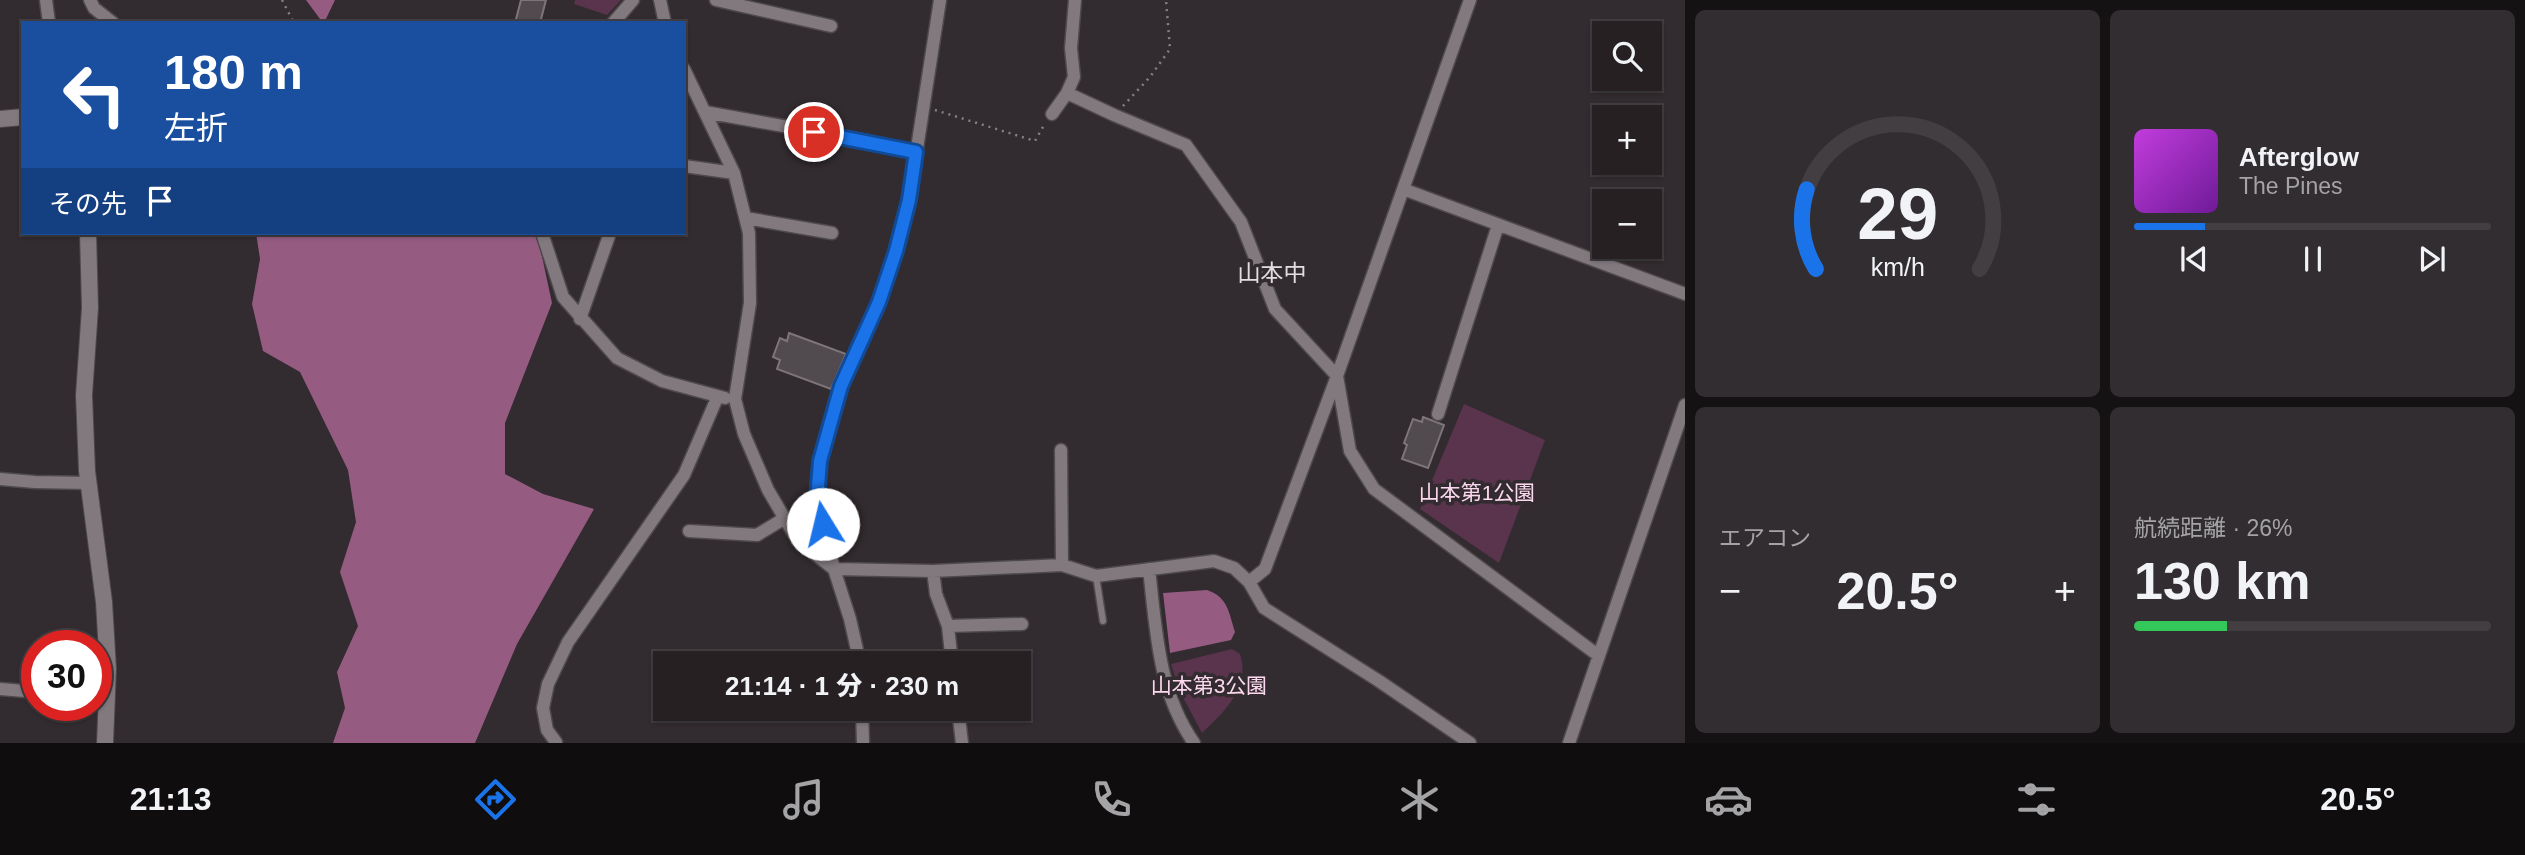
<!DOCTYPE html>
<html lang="ja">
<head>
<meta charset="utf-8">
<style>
  :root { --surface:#262023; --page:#322d30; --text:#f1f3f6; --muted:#a4a3a6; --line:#423e41; --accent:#1a73e8 }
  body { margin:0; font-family:Arial,"Noto Sans JP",sans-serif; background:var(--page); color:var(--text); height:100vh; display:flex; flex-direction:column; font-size:26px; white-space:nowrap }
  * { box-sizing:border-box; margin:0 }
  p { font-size:23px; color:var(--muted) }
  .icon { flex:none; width:38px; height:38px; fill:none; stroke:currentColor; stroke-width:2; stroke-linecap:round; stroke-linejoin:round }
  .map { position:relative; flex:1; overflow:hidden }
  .sheet { display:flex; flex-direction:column; gap:10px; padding:10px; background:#151213; width:840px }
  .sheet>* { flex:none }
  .top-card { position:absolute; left:21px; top:21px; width:665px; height:214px; border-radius:0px; box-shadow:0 2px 5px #0004,0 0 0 2px var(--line); background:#1a4fa0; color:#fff; overflow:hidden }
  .fabs { position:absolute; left:1592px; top:21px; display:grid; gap:14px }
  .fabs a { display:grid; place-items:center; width:70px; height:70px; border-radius:0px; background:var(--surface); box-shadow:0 2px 5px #0004,0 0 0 2px var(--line); font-size:35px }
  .speed { position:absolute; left:21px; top:630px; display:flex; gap:14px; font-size:35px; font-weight:700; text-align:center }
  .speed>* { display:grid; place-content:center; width:91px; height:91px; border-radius:50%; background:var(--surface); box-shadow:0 2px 5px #0004,0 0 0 2px var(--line); line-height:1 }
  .speed .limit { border:10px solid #d22; background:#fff; color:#111 }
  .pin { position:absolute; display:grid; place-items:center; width:60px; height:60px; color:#fff; margin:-30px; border:4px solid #fff; border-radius:50%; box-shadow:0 2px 7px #0007 }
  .me { position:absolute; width:77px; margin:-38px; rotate:351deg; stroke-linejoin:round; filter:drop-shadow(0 0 5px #0008) }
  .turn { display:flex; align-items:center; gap:24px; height:147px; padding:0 28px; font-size:32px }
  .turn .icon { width:91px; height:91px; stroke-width:2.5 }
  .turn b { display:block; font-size:49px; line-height:60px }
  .then { display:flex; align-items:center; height:66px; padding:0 28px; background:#0003; gap:14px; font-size:26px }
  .big { font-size:52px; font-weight:800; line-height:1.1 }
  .sheet .tile { flex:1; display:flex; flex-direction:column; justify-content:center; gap:10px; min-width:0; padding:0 24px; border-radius:10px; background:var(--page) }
  .sheet .dial { align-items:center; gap:0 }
  .dial svg { height:182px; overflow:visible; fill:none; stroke:var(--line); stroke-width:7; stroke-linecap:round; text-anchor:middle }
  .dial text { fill:var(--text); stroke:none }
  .song { display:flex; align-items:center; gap:21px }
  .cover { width:84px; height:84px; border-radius:10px; background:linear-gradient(135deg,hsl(290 70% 55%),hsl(280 70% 35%)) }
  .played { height:7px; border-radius:4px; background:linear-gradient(90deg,var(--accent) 20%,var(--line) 20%) }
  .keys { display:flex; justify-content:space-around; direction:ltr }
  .heat { display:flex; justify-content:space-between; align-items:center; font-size:38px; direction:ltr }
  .charge { height:10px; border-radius:5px; background:linear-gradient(90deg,#34c759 26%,var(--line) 0) }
  .sheet .tiles { flex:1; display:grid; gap:10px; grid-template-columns:repeat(2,1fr) }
  .trip { position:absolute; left:653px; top:651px; width:378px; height:70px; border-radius:0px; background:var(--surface); box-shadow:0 2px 5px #0004,0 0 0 2px var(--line); font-weight:800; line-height:70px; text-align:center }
  .menu { display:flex; height:112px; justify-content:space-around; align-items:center; background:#0f0d0e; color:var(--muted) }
  .menu .icon { width:49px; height:49px }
  .menu .current { color:var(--accent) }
  .menu b { font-size:32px; color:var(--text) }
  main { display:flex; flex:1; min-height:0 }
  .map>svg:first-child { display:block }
  .green { fill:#59344c }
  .water { fill:#965b81 }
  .building { fill:#514a4e; stroke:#7d7579; stroke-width:2 }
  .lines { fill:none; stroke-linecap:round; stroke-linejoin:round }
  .service-casing { stroke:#4e494b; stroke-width:9 }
  .minor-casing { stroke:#4e494b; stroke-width:15 }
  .tertiary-casing { stroke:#4e494b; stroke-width:18 }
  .path { stroke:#868184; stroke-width:2.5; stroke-dasharray:2 5; stroke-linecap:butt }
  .service { stroke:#81797e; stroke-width:6 }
  .minor { stroke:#81797e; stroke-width:12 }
  .tertiary { stroke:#81797e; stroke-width:16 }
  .route-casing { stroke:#114b97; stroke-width:18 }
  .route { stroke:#1a73e8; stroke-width:12 }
  .labels { text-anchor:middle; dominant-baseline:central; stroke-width:7; stroke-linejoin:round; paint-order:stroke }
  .park-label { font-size:21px; fill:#fcd8ee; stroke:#322b2f }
  .neighbourhood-label { font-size:23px; fill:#e2dee0; stroke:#322b2f }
</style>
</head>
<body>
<main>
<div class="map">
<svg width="1685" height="743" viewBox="0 0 1685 743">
  <rect width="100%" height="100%" fill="#322b2f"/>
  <path class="green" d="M 575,0 L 621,0 L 607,15 L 574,4 Z
    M 1464,404 L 1545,440 L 1499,563 L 1420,509 Z
    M 1232,649 L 1240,654 C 1251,687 1224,712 1202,733 L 1179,690 L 1171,664 Z"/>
  <path class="water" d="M 306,0 L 335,0 L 324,23 L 323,23 Z
    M 256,233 L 537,233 L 552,303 L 505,423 L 505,474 L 543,494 L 594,509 L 517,644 L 475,743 L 333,743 L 345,708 L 337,672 L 358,626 L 340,572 L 356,522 L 348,470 L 300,372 L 263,351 L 252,304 L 260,259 Z
    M 1207,590 C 1228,597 1229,613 1235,632 L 1231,640 L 1170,653 L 1163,593 Z"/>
  <path class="building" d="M 521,0 L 546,0 L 540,23 L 515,23 Z
    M 789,333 L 846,354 L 831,389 L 777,369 L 780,360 L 773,357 L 780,338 L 787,341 Z
    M 1423,417 L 1444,425 L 1428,468 L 1402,459 L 1407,445 L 1404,443 L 1413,419 L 1422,422 Z"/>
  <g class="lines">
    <defs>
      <path id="service" d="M 1096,576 L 1103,621"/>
      <path id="minor" d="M 46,0 L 49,23
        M 90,0 L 94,8 L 113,23
        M 660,0 L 665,23
        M 716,0 L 831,26
        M 613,23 L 633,0
        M 684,69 L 734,173 L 749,233 L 750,303 L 735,399 L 744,434 L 768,490 L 798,541 L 834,569 L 933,571 L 1062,565 L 1096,576 L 1214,561 L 1234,568 L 1249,582 L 1264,608 L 1379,681 L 1470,743
        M 1067,93 L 1114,115 L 1186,145 L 1241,222 L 1275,309 L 1337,376 L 1350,451 L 1374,489 L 1599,656
        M 705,112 L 872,142 L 916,152
        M 1052,114 L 1067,93 L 1074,77 L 1071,48 L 1075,0
        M 684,166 L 734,173
        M 1403,189 L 1685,294
        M 746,218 L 832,233
        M 542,233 L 563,297 L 617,358 L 662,381 L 725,398
        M 580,319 L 610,233
        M 1438,414 L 1498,225
        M 1061,450 L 1062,565
        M 0,479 L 35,482 L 88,483
        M 689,531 L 757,535 L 785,518
        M 1149,569 C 1156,629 1158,692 1194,743
        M 933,571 L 936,594 L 948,626 L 952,663
        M 1249,582 L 1265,569 L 1337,376 L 1470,0
        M 948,626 L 1022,624
        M 860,663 L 850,619 L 834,569 L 817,500 L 820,461 L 841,386 L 879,301 L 896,251 L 909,200 L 940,0
        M 0,689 L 37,692
        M 862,709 L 863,743
        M 958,709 L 962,743
        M 556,742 L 547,730 L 543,708 L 548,684 L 568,642 L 684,475 L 717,398
        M 1569,743 L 1685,405"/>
      <path id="tertiary" d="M 0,119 L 23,117
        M 88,233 L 90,308 L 84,395 L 87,471 L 104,602 L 108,669 L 105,743"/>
    </defs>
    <use href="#service" class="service-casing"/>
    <use href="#minor" class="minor-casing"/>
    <use href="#tertiary" class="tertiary-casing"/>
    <path class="path" d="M 282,0 L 294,23
      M 1123,106 L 1150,77 L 1170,49 L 1166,0
      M 935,110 L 1035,141 L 1044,125"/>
    <use href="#service" class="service"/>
    <use href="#minor" class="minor"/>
    <use href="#tertiary" class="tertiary"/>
  </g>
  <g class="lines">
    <defs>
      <path id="route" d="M 814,132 L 916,152 L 909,200 L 896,251 L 879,302 L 841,386 L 820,461 L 817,500 L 823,524"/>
    </defs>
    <use href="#route" class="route-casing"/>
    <use href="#route" class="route"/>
  </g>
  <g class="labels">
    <g class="park-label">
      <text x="1477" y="492">山本第1公園</text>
      <text x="1209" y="685">山本第3公園</text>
    </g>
    <g class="neighbourhood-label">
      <text x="1272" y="273">山本中</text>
    </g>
  </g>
</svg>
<div class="fabs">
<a><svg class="icon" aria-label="search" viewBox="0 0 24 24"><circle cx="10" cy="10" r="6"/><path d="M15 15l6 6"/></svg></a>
<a>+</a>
<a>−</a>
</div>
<div class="speed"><div class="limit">30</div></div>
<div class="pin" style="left:814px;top:132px;background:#d93025"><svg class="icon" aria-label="arrive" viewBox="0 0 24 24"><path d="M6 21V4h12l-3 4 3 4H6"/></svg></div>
<svg class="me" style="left:823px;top:524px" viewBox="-20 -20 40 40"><circle r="19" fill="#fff"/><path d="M0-13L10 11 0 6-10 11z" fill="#1a73e8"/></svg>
<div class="trip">21:14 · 1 分 · 230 m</div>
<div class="top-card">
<div class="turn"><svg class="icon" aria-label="left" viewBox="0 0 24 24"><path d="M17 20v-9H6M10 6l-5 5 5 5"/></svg><div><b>180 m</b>左折</div></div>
<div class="then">その先<svg class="icon" aria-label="arrive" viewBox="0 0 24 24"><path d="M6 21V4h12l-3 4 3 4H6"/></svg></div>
</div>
</div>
<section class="sheet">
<div class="tiles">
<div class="tile dial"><svg viewBox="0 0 100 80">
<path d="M14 69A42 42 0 1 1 86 69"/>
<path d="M14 69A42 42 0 0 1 10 34" stroke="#1a73e8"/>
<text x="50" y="56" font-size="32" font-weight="700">29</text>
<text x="50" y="72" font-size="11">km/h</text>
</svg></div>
<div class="tile">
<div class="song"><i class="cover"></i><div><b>Afterglow</b><p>The Pines</p></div></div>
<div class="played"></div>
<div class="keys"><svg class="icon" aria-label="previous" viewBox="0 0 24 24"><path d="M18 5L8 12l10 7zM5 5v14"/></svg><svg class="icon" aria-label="pause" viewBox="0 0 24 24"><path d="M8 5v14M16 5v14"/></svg><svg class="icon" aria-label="next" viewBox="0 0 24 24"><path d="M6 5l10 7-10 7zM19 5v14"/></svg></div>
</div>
<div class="tile"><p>エアコン</p>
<div class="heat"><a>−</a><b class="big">20.5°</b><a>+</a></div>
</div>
<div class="tile"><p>航続距離 · 26%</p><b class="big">130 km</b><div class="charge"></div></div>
</div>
</section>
</main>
<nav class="menu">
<b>21:13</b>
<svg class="icon current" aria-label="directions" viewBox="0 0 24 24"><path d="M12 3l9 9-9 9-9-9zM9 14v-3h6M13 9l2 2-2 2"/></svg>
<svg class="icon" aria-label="music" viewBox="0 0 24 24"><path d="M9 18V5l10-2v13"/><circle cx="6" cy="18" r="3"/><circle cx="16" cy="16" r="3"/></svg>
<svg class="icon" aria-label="phone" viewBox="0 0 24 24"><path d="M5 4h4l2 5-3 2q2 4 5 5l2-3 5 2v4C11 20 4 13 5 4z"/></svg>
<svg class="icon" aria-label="climate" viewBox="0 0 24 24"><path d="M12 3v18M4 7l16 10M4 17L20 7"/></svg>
<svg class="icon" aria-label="car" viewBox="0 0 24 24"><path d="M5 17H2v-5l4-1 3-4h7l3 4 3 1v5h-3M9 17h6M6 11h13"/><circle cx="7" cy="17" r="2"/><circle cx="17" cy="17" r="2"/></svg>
<svg class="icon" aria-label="filters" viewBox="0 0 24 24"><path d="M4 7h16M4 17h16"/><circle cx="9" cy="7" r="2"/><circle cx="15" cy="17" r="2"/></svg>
<b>20.5°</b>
</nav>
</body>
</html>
